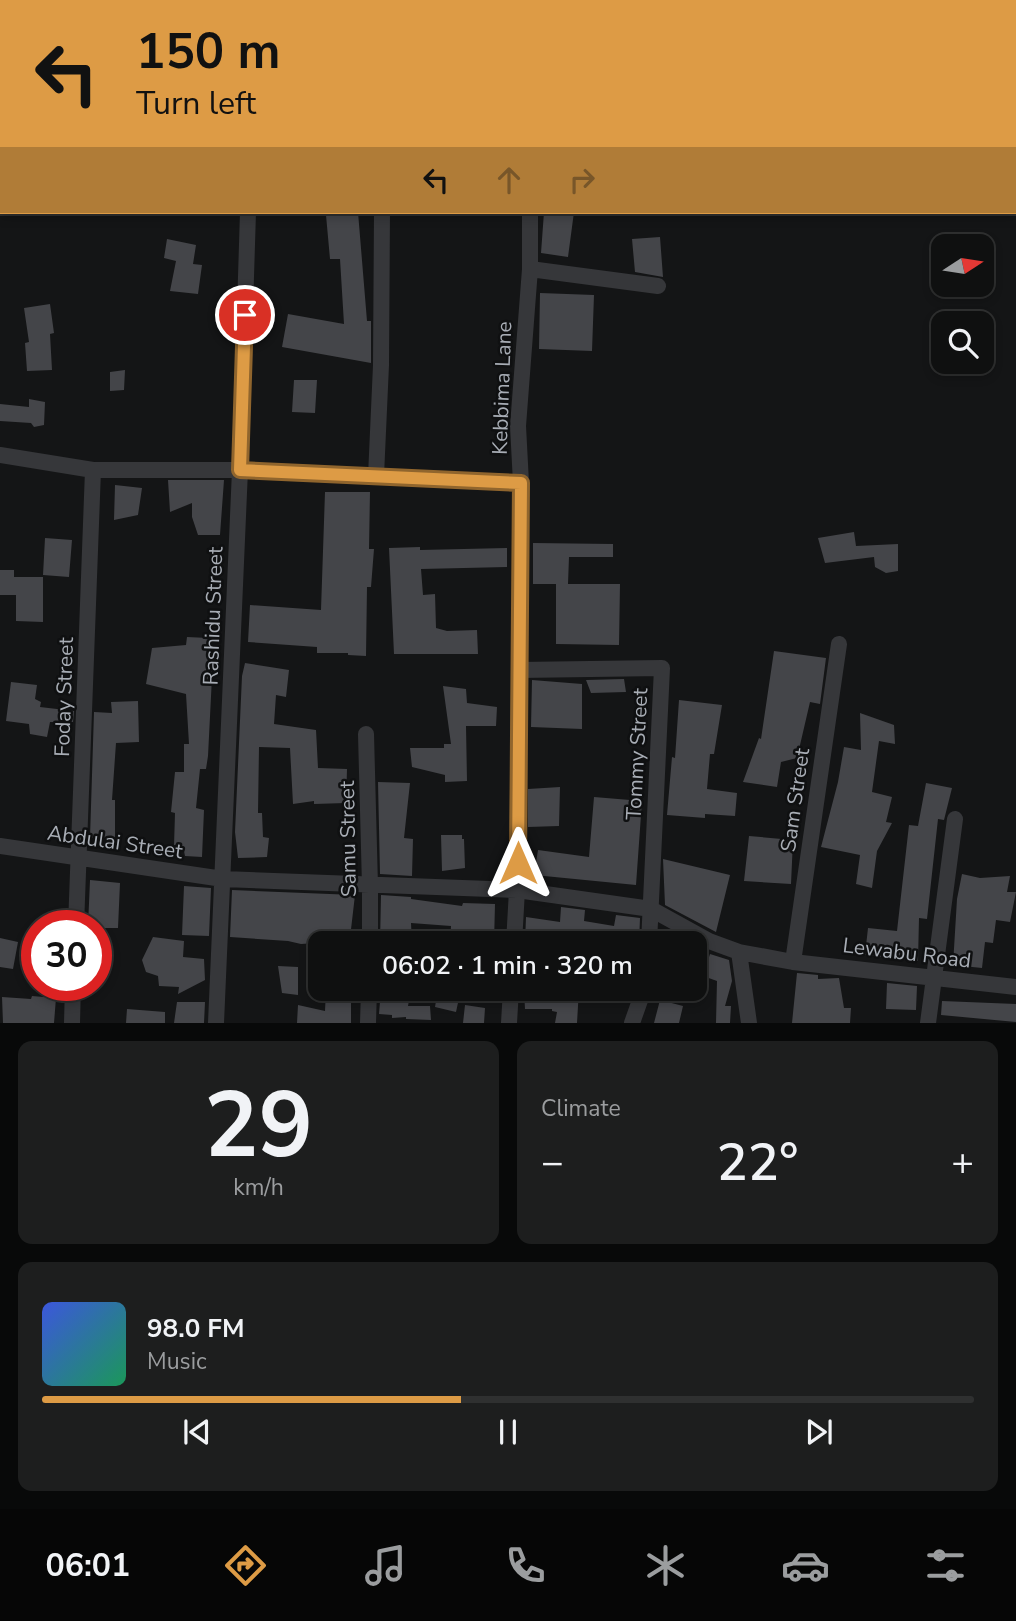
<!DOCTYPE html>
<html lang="en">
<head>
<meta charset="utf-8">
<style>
  :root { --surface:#0f1010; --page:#1d1e1e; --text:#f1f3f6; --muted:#9b9d9f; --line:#2f3030; --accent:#dd9b45 }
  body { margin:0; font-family:"Nunito Sans",sans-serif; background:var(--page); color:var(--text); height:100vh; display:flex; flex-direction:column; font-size:26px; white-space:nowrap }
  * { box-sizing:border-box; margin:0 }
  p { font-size:23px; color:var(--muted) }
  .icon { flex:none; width:38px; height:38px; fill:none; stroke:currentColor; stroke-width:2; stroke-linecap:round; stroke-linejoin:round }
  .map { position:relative; height:1023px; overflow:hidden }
  .panel { display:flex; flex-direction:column; gap:18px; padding:18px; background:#080909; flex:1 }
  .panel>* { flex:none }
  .guide { position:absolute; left:0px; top:0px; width:1017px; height:214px; box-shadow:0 4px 10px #0003,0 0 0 2px var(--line); background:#dd9b45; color:#111; overflow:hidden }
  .needle { width:46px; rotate:78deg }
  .tools { position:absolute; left:931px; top:234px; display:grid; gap:14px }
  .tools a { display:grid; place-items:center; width:63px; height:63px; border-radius:14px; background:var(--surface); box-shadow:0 4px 10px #0003,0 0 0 2px var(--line); font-size:35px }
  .speed { position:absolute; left:21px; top:910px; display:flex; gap:14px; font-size:35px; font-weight:700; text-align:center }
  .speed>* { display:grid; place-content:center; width:91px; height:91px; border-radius:50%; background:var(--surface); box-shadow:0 4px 10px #0003,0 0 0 2px var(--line); line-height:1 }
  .speed .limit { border:10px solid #d22; background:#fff; color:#111 }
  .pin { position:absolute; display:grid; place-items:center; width:60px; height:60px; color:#fff; margin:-30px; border:4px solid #fff; border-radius:50%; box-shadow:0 2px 7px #0007 }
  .me { position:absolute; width:77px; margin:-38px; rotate:0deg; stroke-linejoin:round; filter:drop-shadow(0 0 5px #0008) }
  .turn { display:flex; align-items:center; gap:24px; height:147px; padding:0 21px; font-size:32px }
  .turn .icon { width:91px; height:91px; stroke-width:2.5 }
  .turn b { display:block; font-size:49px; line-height:60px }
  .lanes { display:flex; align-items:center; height:66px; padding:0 21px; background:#0003; justify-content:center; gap:35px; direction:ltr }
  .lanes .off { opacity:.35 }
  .big { font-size:52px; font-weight:600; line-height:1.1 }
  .panel .tile { flex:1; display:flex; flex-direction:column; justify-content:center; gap:10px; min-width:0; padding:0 24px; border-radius:14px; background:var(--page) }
  .panel .dial { align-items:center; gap:0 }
  .dial b { font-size:91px; line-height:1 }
  .song { display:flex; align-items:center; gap:21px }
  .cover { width:84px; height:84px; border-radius:10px; background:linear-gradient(135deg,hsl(230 70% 55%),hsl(150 70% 35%)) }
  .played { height:7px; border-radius:4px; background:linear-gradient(90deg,var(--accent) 45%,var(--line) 45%) }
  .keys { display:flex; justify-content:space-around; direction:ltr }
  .heat { display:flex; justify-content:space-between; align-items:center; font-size:38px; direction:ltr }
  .panel .tiles { flex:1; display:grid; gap:18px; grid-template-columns:1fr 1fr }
  .tile:last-child { grid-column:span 2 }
  .trip { position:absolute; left:308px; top:931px; width:399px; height:70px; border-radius:14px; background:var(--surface); box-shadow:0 4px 10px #0003,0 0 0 2px var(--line); font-weight:600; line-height:70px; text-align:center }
  .tabs { display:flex; height:112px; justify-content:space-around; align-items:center; background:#060606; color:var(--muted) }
  .tabs .icon { width:49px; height:49px }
  .tabs .on { color:var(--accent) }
  .tabs b { font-size:32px; color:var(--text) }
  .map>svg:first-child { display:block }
  .building { fill:#444549 }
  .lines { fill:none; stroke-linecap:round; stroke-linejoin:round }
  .street { stroke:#36373a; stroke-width:16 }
  .route-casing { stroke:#90652d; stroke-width:18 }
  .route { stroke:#dd9b45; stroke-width:12 }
  .labels { text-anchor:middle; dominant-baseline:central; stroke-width:5; stroke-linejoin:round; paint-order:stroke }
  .street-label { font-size:21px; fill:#a8adb5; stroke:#0f1011 }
</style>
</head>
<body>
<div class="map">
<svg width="1016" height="1023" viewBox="0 0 1016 1023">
  <rect width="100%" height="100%" fill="#141516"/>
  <path class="building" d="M 358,212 L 367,321 L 371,321 L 371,363 L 282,347 L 288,314 L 344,324 L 340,259 L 330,259 L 326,215 Z
    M 544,212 L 574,212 L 568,257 L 541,253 Z
    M 660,237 L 663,277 L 635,272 L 632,239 Z
    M 167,239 L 196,245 L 193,264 L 202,265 L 198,294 L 170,291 L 176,261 L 164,258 Z
    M 540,293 L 594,295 L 592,351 L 539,349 Z
    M 50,304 L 54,333 L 50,334 L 52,370 L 27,371 L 25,343 L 29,342 L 24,308 Z
    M 125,370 L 124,390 L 110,391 L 110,372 Z
    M 294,380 L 317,380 L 315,413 L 292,412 Z
    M 29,399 L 45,402 L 44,425 L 34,427 L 31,423 L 0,421 L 0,404 L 29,407 Z
    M 168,480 L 224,480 L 220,535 L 198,535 L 192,517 L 192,503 L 170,512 Z
    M 115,485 L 142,488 L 138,515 L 114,520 Z
    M 325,492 L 370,492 L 369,549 L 374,549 L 371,587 L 367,587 L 366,656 L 348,655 L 348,653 L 317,653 L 317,647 L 248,642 L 250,605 L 321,610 Z
    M 854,532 L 856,546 L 898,544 L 898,571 L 886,573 L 875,567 L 874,557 L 825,563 L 818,538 Z
    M 45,538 L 72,540 L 69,577 L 43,575 Z
    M 533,543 L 613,544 L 613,557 L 569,557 L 568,584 L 620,584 L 619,645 L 556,644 L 556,584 L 533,584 Z
    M 420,547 L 420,550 L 507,548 L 507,567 L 421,569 L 423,595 L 435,594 L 436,628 L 447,631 L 477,630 L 478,654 L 394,654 L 389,548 Z
    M 0,570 L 14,570 L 14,577 L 43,577 L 43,622 L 16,621 L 16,595 L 0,595 Z
    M 187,637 L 208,638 L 206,656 L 213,657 L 208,756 L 206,769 L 200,769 L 196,808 L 204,810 L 202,857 L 185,856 L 183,846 L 174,846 L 175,813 L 171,812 L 175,772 L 184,772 L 184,744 L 189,744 L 186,694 L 146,684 L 152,648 L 186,645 Z
    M 774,651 L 826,658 L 820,704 L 810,702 L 797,758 L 781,762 L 777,787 L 743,782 L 759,738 L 761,739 Z
    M 245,663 L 289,670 L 286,697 L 276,695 L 274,724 L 316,730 L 318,768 L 347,769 L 346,803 L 314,804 L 314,801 L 293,804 L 290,748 L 259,747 L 258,813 L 262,813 L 263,837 L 269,838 L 267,857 L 238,858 L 235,832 L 242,676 Z
    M 624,679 L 626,692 L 591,693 L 586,680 Z
    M 532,680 L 582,684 L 582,729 L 531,727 Z
    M 11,682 L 37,685 L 35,699 L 41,702 L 40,707 L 74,711 L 73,722 L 50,722 L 47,737 L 30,734 L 29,724 L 6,721 Z
    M 443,686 L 466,689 L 467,703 L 497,707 L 496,726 L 466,726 L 467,781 L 445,782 L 445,775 L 412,767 L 410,748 L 444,748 L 444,744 L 451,744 Z
    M 679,700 L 722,705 L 714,754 L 710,754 L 707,789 L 737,793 L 735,816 L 705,814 L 705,818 L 667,815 L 672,757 L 675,758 Z
    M 138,701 L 139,742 L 116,743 L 112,800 L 115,800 L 115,838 L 90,838 L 94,712 L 112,713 L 111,702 Z
    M 860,713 L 894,725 L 895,744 L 879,741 L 872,792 L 892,797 L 886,822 L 892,823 L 877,851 L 872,888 L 856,884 L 860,855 L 821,847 L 838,782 L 844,747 L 861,750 Z
    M 378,782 L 410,783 L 404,838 L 413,839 L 412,876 L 380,874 Z
    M 926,783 L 952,788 L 944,820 L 938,819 L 927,919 L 919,918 L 918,961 L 865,955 L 868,928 L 897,931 L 909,825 L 918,826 Z
    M 560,787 L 559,826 L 528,827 L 528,789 Z
    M 594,797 L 642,801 L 636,885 L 534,875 L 538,850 L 589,857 Z
    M 441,835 L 462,835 L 462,839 L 464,839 L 465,868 L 442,871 Z
    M 749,836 L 793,840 L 791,884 L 744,881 Z
    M 663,859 L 730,875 L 716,932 L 665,905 Z
    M 962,874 L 980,878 L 1010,876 L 1007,892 L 1016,892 L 1010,922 L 996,920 L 993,943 L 985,942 L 982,968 L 953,965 L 957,899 Z
    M 90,880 L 120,883 L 118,928 L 96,928 L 96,926 L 88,926 Z
    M 184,886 L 211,888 L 209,936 L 182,935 Z
    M 232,890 L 355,895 L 350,938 L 315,936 L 316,943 L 301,944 L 288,941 L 230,937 Z
    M 381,895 L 411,897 L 411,899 L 462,906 L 463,903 L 495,904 L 494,943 L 450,943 L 451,926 L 411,923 L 412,943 L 380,943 Z
    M 561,907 L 585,910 L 584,921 L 614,926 L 616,915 L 640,918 L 639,943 L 525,943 L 526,917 L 560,922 Z
    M 153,937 L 184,941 L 183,957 L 204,959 L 205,980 L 178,994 L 179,987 L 159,986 L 158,976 L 146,972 L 142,960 Z
    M 0,938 L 18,942 L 13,969 L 0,967 Z
    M 710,954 L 729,960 L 732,981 L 725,1006 L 731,1006 L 730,1023 L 716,1023 L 717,981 L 703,976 Z
    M 278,966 L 298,967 L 298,995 L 282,993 Z
    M 797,973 L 818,975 L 818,979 L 839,978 L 844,1008 L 851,1008 L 850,1023 L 792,1023 Z
    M 887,983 L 917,986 L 916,1010 L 886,1009 Z
    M 326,989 L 351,989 L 351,1023 L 297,1023 L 298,1005 L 325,1011 Z
    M 381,989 L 411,989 L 408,1006 L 430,1006 L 431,1020 L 406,1019 L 406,1017 L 392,1018 L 392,1015 L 379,1014 Z
    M 438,989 L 461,989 L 456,1012 L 435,1007 Z
    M 551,989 L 579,989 L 577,1023 L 555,1023 L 557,1012 L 552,1011 L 552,1009 L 525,1009 L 524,991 Z
    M 32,996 L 56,998 L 54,1023 L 3,1023 L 2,997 L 31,999 Z
    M 660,1000 L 683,1006 L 679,1023 L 654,1023 Z
    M 942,1001 L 1016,1004 L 1016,1022 L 941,1015 Z
    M 177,1002 L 205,1002 L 204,1023 L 174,1023 Z
    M 465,1005 L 485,1008 L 484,1023 L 463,1023 Z
    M 127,1009 L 165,1012 L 165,1023 L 126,1023 Z"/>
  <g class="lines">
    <path class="street" d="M 254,2 L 254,0
      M 384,2 L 384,0
      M 1015,183 L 1016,183
      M 530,269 L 658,286
      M 0,455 L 93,470 L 240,470 L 521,483
      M 376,476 L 381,365 L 382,212
      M 519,670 L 662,668 L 649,943
      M 366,734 L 370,886 L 370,943
      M 0,846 L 223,879 L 517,890 L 651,909 L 709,941 L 739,952 L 793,962 L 1016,987
      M 76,926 L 93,470
      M 514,943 L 517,890 L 521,483 L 518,426 L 530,269 L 530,212
      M 739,952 L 749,1023
      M 793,962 L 839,644
      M 72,1023 L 73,985
      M 216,1023 L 240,470 L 248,212
      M 368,1023 L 369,989
      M 509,1023 L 511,989
      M 632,1023 L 644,989
      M 928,1023 L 955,819"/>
  </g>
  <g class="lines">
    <defs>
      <path id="route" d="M 245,315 L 240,470 L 521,483 L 518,863"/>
    </defs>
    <use href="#route" class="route-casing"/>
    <use href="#route" class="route"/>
  </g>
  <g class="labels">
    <g class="street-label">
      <text transform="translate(502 388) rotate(-88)">Kebbima Lane</text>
      <text transform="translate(213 616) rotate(-88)">Rashidu Street</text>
      <text transform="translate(64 697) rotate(-88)">Foday Street</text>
      <text transform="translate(637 754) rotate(-87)">Tommy Street</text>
      <text transform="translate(795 800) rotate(-82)">Sam Street</text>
      <text transform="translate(348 839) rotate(-91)">Samu Street</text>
      <text transform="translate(115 842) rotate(8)">Abdulai Street</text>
      <text transform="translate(907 953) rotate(7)">Lewabu Road</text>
    </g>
  </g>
</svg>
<div class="tools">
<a><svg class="needle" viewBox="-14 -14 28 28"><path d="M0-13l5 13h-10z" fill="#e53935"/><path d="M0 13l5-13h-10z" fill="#9b9d9f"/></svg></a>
<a><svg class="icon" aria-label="search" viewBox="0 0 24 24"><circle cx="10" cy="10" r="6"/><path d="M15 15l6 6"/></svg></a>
</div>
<div class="speed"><div class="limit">30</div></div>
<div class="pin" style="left:245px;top:315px;background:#d93025"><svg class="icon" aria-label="arrive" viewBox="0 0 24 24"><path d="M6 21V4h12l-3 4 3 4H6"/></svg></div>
<svg class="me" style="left:518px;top:863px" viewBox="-20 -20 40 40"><path d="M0-17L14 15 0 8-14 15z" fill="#dd9b45" stroke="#fff" stroke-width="4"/></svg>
<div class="trip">06:02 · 1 min · 320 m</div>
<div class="guide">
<div class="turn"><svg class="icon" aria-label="left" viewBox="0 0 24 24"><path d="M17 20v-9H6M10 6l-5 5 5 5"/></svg><div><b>150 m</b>Turn left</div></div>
<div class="lanes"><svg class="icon" aria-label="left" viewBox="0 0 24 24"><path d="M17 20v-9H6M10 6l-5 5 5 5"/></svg><svg class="icon off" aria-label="ahead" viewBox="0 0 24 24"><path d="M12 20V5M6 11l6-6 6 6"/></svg><svg class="icon off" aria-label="right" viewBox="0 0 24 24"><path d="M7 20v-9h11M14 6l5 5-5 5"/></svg></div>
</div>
</div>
<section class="panel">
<div class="tiles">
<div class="tile dial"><b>29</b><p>km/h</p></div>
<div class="tile"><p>Climate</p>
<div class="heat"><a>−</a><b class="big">22°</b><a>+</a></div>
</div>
<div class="tile">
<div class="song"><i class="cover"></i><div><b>98.0 FM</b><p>Music</p></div></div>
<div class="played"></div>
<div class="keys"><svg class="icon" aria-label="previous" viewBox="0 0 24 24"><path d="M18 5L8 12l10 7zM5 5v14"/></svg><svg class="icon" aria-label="pause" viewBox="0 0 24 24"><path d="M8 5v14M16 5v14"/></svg><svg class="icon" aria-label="next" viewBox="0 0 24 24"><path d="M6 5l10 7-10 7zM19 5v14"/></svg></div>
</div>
</div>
</section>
<nav class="tabs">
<b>06:01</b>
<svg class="icon on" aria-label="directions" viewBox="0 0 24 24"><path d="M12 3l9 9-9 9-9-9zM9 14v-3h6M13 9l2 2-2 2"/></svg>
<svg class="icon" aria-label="music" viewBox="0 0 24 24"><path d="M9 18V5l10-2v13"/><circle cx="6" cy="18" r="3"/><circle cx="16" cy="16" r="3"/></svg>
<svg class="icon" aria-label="phone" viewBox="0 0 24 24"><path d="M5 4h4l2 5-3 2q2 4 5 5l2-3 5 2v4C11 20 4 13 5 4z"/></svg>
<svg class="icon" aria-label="climate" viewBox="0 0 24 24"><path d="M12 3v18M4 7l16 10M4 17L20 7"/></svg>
<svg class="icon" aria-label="car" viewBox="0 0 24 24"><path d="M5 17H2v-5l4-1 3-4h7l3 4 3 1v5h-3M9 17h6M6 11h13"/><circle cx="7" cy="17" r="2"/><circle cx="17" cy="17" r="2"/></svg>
<svg class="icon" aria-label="filters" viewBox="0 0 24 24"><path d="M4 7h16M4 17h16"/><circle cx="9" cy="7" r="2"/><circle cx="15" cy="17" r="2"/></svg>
</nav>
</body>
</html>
